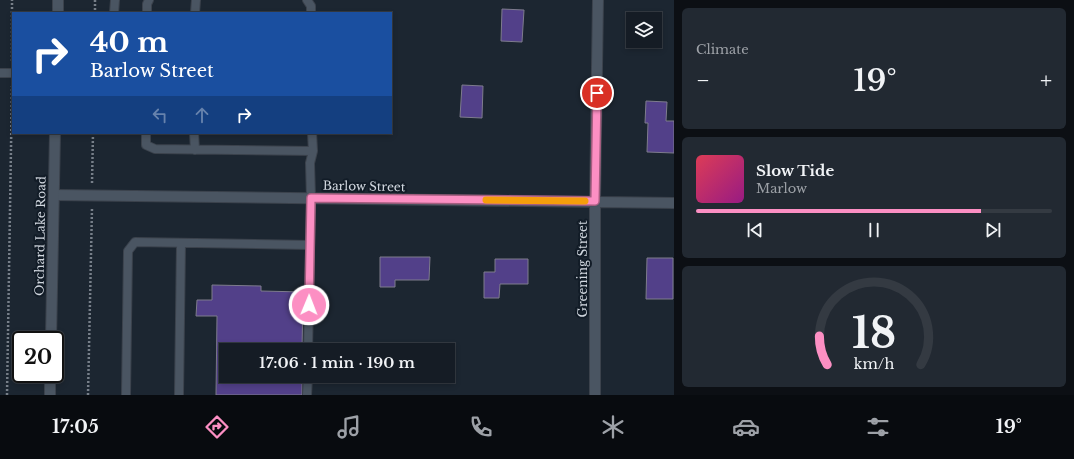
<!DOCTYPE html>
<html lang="en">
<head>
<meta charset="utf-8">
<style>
  :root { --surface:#151c25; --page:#222932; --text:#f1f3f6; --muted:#9da1a7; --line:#343a42; --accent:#fc8fc3 }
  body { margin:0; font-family:"Libre Baskerville",serif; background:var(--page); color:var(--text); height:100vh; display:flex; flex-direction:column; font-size:15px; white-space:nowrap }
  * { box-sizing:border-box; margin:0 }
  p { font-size:13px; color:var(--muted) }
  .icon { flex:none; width:22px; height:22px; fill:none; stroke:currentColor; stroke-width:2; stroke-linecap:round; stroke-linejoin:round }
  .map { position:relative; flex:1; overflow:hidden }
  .details { display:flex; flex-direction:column; gap:8px; padding:8px; background:#0c0f14; width:400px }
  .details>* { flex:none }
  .hud { position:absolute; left:12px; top:12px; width:380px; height:122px; border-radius:0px; box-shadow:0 2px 6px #0003,0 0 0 1px var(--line); background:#1a4fa0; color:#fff; overflow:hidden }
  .controls { position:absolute; left:626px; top:12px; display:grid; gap:8px }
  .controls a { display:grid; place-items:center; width:36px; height:36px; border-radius:0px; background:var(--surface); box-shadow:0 2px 6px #0003,0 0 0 1px var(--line); font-size:20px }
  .speed { position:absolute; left:12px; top:331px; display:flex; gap:8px; font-size:20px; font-weight:700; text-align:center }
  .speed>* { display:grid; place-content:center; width:52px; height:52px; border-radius:50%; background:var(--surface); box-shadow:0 2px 6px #0003,0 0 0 1px var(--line); line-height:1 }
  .speed .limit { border:2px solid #111; border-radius:6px; background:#fff; color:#111 }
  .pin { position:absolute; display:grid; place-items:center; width:34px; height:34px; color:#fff; margin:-17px; border:2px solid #fff; border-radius:50%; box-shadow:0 1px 4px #0007 }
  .me { position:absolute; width:44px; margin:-22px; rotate:1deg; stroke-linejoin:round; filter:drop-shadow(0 0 3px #0008) }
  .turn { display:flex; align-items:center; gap:14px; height:84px; padding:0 12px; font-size:18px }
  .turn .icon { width:52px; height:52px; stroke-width:2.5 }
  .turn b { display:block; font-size:28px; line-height:34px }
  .lanes { display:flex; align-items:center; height:38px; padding:0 12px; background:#0003; justify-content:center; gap:20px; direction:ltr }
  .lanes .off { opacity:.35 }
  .big { font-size:30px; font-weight:600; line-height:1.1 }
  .details .widget { flex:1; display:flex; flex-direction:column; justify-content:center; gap:6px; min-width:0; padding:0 14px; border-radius:6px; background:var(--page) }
  .details .dial { align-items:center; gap:0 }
  .dial svg { height:104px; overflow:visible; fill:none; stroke:var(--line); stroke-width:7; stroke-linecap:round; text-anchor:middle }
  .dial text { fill:var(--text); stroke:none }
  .song { display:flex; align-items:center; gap:12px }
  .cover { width:48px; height:48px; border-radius:6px; background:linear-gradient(135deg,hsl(350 70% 55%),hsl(310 70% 35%)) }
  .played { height:4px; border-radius:2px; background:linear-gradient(90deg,var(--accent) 80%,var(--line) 80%) }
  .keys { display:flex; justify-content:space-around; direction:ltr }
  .heat { display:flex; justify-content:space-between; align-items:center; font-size:22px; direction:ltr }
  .trip { position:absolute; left:219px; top:343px; width:236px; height:40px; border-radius:0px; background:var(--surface); box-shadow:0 2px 6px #0003,0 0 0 1px var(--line); font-weight:600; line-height:40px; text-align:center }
  .tab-bar { display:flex; height:64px; justify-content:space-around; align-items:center; background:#080b0f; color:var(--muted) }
  .tab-bar .icon { width:28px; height:28px }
  .tab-bar .active { color:var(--accent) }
  .tab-bar b { font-size:18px; color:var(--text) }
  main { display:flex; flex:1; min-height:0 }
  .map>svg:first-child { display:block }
  .building { fill:#524089; stroke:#7e7c8d }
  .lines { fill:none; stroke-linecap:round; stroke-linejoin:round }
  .lane-casing { stroke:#3b424c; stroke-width:10 }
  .street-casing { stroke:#3b424c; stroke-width:12 }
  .secondary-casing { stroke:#3b424c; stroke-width:12 }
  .path { stroke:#777f89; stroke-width:2.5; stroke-dasharray:2 2; stroke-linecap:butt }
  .lane { stroke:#4a5562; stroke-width:8 }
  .street { stroke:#4a5562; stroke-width:10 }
  .secondary { stroke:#4a5562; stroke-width:10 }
  .route-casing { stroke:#a45d7f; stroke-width:10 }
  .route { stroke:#fc8fc3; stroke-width:7 }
  .slow { stroke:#f59e0b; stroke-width:7 }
  .labels { text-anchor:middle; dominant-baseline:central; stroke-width:4; stroke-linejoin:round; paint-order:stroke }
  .street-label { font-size:12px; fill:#d1d7df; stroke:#121c27 }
</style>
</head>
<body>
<main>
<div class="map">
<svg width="674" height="395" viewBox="0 0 674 395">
  <rect width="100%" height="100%" fill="#1c2631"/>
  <path class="building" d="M 502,9 L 524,10 L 522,42 L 501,41 Z
    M 462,85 L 483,86 L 482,118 L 460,117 Z
    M 646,101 L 667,102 L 666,121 L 674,121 L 674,153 L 647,152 L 648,123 L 645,123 Z
    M 380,257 L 430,257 L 429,280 L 395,280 L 395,287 L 380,287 Z
    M 647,258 L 673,258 L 673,299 L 646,299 Z
    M 495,259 L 528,259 L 528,284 L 500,284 L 499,298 L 484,298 L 484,272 L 495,272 Z
    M 212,285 L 261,286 L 261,291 L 303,292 L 302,350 L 226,350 L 226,376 L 302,376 L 302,395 L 216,395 L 217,316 L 196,316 L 197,300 L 212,300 Z"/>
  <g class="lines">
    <defs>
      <path id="lane" d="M 307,0 L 311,6 L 311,13
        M 114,13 L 115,0
        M 147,13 L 147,4 L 149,0
        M 195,13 L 196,0
        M 0,73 L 13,73
        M 146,133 L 146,145 L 155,149 L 313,151 L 310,163 L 311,198 L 308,350
        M 194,133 L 195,150
        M 312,133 L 313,151
        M 126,395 L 128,251 L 135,242 L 310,245
        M 179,395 L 181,243
        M 307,395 L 308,376"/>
      <path id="street" d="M 54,195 L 674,203
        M 595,395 L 595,201 L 598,0"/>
      <path id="secondary" d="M 58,13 L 58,0
        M 51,340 L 55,133
        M 50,395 L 50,374"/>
    </defs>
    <use href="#lane" class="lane-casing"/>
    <use href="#street" class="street-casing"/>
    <use href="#secondary" class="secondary-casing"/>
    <path class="path" d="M 95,0 L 95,13
      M 12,61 L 12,0
      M 92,183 L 93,133
      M 7,395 L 12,86
      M 88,395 L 92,208"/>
    <use href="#lane" class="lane"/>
    <use href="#street" class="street"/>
    <use href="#secondary" class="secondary"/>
  </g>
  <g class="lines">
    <defs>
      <path id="route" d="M 309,305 L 311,198 L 595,201 L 597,93"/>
    </defs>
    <use href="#route" class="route-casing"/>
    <use href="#route" class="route"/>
    <path class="slow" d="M 486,200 L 585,201"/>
  </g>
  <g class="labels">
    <g class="street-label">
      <text transform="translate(364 186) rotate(1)">Barlow Street</text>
      <text transform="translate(40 236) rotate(-89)">Orchard Lake Road</text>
      <text transform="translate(582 269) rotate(-90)">Greening Street</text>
    </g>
  </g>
</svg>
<div class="controls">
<a><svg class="icon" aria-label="layers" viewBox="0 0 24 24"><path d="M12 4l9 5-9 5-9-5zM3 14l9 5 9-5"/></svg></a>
</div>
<div class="speed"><div class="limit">20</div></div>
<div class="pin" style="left:597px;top:93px;background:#d93025"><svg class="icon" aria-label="arrive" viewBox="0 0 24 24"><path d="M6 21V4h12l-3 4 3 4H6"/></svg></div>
<svg class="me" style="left:309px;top:305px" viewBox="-20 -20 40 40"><circle r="17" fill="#fc8fc3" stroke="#fff" stroke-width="3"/><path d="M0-11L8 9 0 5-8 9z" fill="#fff"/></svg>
<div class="trip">17:06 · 1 min · 190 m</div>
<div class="hud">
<div class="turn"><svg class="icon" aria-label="right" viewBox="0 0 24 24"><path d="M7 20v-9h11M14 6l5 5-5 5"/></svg><div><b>40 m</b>Barlow Street</div></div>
<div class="lanes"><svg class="icon off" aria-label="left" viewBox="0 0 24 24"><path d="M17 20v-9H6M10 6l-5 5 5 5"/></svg><svg class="icon off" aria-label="ahead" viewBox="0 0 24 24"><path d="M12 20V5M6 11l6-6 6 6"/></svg><svg class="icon" aria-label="right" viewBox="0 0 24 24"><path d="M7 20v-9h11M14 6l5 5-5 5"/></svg></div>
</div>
</div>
<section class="details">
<div class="widget"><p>Climate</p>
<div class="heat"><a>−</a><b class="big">19°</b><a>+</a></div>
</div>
<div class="widget">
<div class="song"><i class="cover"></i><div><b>Slow Tide</b><p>Marlow</p></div></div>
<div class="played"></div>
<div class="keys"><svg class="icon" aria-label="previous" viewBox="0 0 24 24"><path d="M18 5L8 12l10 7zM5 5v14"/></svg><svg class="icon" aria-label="pause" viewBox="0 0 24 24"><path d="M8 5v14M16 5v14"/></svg><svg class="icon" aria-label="next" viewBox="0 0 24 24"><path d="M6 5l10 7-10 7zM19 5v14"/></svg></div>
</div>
<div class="widget dial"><svg viewBox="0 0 100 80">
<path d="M14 69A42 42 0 1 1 86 69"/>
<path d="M14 69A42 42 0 0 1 8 47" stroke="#fc8fc3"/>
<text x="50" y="56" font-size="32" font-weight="700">18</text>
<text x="50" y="72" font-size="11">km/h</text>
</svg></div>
</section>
</main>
<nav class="tab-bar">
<b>17:05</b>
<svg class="icon active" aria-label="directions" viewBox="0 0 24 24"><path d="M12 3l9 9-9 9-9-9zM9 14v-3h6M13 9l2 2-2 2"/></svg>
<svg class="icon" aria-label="music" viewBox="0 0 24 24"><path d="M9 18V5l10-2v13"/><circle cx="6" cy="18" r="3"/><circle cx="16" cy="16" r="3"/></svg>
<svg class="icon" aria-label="phone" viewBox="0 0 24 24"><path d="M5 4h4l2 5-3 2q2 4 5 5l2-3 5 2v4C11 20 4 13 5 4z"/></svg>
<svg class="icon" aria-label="climate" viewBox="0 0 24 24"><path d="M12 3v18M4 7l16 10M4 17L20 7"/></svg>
<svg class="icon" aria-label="car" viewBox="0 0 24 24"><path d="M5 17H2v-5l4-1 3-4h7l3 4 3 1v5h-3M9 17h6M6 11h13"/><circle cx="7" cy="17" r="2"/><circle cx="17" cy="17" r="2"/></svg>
<svg class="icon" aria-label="filters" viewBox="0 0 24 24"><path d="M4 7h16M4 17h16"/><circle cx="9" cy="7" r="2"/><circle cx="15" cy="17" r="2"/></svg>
<b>19°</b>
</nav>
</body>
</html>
